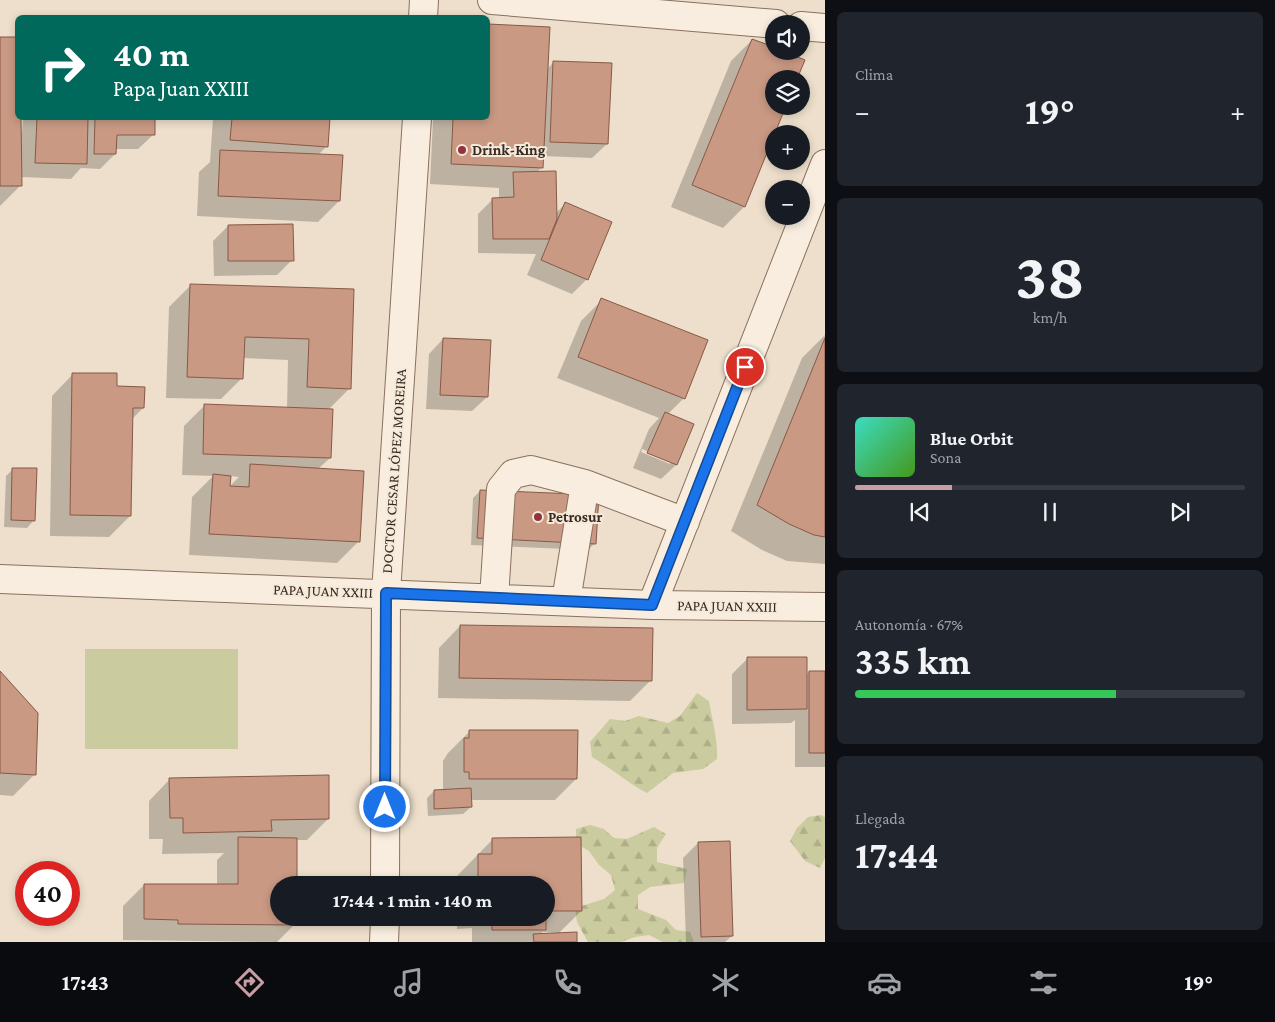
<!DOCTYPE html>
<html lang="es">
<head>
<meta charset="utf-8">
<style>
  :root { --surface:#171b24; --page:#20242c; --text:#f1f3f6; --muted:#9ea1a6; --line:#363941; --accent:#c89da3 }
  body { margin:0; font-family:"Crimson Pro",serif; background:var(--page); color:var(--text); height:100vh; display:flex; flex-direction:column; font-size:19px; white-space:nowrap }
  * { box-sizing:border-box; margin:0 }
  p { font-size:16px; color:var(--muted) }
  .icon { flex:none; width:28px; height:28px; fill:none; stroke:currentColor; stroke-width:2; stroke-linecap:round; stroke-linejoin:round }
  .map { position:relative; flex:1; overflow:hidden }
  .sheet { display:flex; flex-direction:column; gap:12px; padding:12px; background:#0d0f14; width:450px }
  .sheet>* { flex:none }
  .top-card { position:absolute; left:15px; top:15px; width:475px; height:105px; border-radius:8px; box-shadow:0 2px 8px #0003; background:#00695c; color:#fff; overflow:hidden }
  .controls { position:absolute; left:765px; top:15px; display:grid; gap:10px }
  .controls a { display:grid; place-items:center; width:45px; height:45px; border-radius:50%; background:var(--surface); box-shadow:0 2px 8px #0003; font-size:25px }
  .speed { position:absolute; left:15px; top:861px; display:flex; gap:10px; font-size:25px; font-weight:700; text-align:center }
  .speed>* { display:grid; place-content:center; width:65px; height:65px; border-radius:50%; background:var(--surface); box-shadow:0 2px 8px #0003; line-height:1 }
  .speed .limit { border:8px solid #d22; background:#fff; color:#111 }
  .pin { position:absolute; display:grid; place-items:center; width:42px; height:42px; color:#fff; margin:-21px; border:2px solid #fff; border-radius:50%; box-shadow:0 1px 5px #0007 }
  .me { position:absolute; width:55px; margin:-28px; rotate:0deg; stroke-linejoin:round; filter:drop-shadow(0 0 4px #0008) }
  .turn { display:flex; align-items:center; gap:18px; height:105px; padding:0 15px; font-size:22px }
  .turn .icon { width:65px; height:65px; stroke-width:2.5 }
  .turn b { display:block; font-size:35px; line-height:42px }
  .big { font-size:38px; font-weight:700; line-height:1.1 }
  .sheet .card { flex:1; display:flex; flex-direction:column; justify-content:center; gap:8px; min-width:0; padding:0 18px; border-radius:8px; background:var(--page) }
  .sheet .dial { align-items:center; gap:0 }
  .dial b { font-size:65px; line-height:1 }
  .song { display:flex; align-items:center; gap:15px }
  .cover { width:60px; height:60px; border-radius:8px; background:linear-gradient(135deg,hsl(170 70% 55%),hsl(100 70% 35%)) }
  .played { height:5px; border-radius:2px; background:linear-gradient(90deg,var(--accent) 25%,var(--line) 25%) }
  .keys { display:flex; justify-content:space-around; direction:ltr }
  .heat { display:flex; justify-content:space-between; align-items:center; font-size:28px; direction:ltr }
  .charge { height:8px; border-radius:4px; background:linear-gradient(90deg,#34c759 67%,var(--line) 0) }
  .trip { position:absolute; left:270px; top:876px; width:285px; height:50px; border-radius:25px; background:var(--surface); box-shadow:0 2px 8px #0003; font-weight:700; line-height:50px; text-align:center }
  .tab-bar { display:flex; height:80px; justify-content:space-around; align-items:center; background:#090b0e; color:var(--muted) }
  .tab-bar .icon { width:35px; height:35px }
  .tab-bar .on { color:var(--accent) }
  .tab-bar b { font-size:22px; color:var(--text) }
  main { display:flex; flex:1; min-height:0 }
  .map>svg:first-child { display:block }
  .grass { fill:#cacb9e }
  .forest { fill:url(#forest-firs) }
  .shadow { fill:#0003; fill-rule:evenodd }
  .building { fill:#c99983; stroke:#875946 }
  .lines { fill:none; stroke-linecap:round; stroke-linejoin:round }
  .minor-casing { stroke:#89715f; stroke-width:30 }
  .minor { stroke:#f8edde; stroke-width:28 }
  .route-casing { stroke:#114b97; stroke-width:12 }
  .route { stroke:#1a73e8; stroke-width:9 }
  .poi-dot { fill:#95333d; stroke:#f5eada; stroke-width:2 }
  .labels { text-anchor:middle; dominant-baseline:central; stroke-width:4; stroke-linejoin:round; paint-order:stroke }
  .poi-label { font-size:15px; font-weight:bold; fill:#3a2b22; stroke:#f5eada; text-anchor:start }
  .street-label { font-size:15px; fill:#3a2b22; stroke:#f5eada }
</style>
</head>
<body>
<main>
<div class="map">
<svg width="825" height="942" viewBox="0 0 825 942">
  <defs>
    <pattern id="forest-firs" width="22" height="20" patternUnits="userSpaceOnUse" patternTransform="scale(1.25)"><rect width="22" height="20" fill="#cacb9e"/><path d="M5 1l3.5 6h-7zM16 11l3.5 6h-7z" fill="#aeae88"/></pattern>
  </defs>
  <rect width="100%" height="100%" fill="#eddfcb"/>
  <path class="grass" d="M 85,649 L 238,649 L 238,749 L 85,749 Z"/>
  <path class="forest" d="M 697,693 L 709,701 C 712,720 718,739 717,759 L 703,769 L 673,773 L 647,793 C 628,783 611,768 592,757 L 590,742 L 610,719 L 625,721 L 639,716 L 668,723 L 680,716 Z
    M 821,815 L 825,817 L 825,858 L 820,868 L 805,861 L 790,841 L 797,828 L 808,817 Z
    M 590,825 L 604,829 L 614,838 L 627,839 L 654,827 L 666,834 L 657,848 L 657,862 L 687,869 L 684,883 L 650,887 L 638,895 L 638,909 L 666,920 L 676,930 L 690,932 L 694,942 L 663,942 L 649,935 L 635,937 L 621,942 L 588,942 L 577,922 L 575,908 L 604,899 L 615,890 L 611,875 L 599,865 L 589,851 L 576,843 L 576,829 Z"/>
  <path class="shadow" d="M 488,25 L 548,28 L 546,70 L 554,62 L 607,144 L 592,158 L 542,156 L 542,167 L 536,173 L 556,213 L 565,204 L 587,279 L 572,294 L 527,275 L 536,254 L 478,253 L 478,214 L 493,199 L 499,199 L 499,188 L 430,184 L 433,118 L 488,118 Z
    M 0,38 L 18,118 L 20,118 L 20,132 L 22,132 L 23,118 L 154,118 L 153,135 L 138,149 L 115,149 L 115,154 L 100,169 L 81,168 L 71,179 L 21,177 L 21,185 L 0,206 Z
    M 752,40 L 774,79 L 774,106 L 785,106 L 744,207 L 723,228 L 671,207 L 731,61 Z
    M 213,118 L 329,118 L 327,146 L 317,156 L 339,201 L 318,222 L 197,216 L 199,172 L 210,162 Z
    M 228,226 L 292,260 L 277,275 L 214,276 L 213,241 Z
    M 191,285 L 353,290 L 350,388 L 328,410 L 330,458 L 318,469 L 363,472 L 358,542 L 337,563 L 189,555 L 192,497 L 213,476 L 182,475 L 184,426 L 205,405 L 287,408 L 288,360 L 243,358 L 242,378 L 221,399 L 166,398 L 169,307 ZM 230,476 L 239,477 L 229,487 Z
    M 602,300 L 684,398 L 667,415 L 692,425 L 676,465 L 661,479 L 633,468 L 649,429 L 659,418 L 557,378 L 581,321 ZM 642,449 L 670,461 L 670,464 L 641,452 Z
    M 825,335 L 825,564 L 787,561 L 762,550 L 731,531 L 802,358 Z
    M 443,339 L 487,397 L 472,411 L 426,409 L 429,354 Z
    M 73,374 L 115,387 L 143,408 L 132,419 L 130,516 L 109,537 L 50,536 L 52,396 Z
    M 13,469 L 34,520 L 27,528 L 4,527 L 6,476 Z
    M 480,491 L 595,543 L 588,550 L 471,545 L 473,498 Z
    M 460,626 L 651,680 L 630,701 L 438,698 L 439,648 Z
    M 747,659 L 806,675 L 809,672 L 825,672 L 825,767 L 795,767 L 795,720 L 791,723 L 732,724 L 732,674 Z
    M 0,673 L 34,775 L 13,796 L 0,795 Z
    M 469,732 L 576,779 L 555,800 L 471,800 L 471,807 L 463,814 L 428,816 L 427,798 L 434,791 L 443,790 L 443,761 L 448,753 Z
    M 170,779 L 328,819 L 307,840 L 296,840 L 295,885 L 279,885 L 279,918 L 295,918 L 295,924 L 277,942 L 123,940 L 123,906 L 144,885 L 217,885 L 217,860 L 224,853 L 162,854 L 163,839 L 149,839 L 149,801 Z
    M 493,839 L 581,911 L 559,933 L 543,932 L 539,935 L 576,942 L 472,942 L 472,928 L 457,929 L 457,918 L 546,918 L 546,885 L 457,885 L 457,876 Z
    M 698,843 L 732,936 L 725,942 L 686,942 L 683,858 Z"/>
  <path class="building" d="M 488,24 L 550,27 L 543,168 L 451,164 L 453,118 L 488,118 Z
    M 0,37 L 18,37 L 18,118 L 21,118 L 22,186 L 0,186 Z
    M 752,39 L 774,47 L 774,51 L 783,51 L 805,60 L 797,79 L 774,79 L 774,106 L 786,106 L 745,207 L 692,185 Z
    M 553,61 L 612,63 L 608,144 L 550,142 Z
    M 37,118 L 88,118 L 87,164 L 35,163 Z
    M 95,118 L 155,118 L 155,135 L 117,135 L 116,154 L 94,154 Z
    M 232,118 L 330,118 L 328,147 L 230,140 Z
    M 220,150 L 343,155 L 340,201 L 218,196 Z
    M 556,171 L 557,219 L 549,239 L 493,239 L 492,198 L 514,197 L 513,172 Z
    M 565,202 L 612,222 L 588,280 L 541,260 Z
    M 293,224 L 294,261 L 228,261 L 228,225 Z
    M 190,284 L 354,289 L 351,389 L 307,387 L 309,339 L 245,337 L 243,379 L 187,377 Z
    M 601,298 L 708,340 L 685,399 L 578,357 Z
    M 443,338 L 491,340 L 488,397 L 440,395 Z
    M 825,338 L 825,537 L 814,535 L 789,524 L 757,505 Z
    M 72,373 L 117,373 L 117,386 L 145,387 L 144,408 L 133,408 L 131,516 L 70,515 Z
    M 204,404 L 333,409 L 331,458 L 203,454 Z
    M 665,412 L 694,424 L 677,465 L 647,453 Z
    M 250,464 L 364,471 L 360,542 L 209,534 L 213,474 L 231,476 L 230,486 L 249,487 Z
    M 12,468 L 37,468 L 35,521 L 11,520 Z
    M 480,490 L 599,495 L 596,544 L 477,538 Z
    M 460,625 L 653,628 L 652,681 L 459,678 Z
    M 747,657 L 807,657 L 807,709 L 747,710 Z
    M 0,671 L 38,713 L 36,775 L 0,773 Z
    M 809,671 L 825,671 L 825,753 L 809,753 Z
    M 469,730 L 578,730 L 577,779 L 469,779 L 469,772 L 464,772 L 464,738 L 469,738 Z
    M 329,775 L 329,819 L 271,820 L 272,831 L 183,833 L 183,818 L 170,818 L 169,778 Z
    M 471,788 L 472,807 L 434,809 L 434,790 Z
    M 238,837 L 297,838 L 297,885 L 279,885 L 279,918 L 296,918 L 296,925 L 178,924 L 178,920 L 144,919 L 144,884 L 238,884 Z
    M 581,837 L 582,911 L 546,911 L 546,885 L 478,885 L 478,854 L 492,854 L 492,838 Z
    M 730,841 L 733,936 L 701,937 L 698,842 Z
    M 492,918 L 546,918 L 546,930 L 492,930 Z
    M 577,932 L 577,942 L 534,942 L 533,934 Z"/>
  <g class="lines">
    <defs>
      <path id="minor" d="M 492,0 L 776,24
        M 423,18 L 424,0
        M 801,26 L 825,28
        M 0,579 L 652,605 L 825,607
        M 494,598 L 501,489 L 513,474 L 531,470 L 585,484 L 685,522
        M 566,601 L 585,484
        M 652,605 L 825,164
        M 385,885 L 386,593 L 417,118
        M 384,942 L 385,918"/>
    </defs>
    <use href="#minor" class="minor-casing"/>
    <use href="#minor" class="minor"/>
  </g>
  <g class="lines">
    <defs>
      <path id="route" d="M 385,807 L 386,593 L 652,605 L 745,367"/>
    </defs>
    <use href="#route" class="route-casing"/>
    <use href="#route" class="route"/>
  </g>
  <g class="poi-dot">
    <circle cx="462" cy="150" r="5"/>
    <circle cx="538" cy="517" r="5"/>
  </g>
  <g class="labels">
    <g class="poi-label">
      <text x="472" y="150">Drink-King</text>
      <text x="548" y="517">Petrosur</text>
    </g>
    <g class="street-label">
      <text transform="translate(394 471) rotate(-86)">DOCTOR CESAR LÓPEZ MOREIRA</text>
      <text transform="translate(323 591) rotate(2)">PAPA JUAN XXIII</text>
      <text transform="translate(727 606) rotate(1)">PAPA JUAN XXIII</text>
    </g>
  </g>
</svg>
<div class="controls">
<a><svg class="icon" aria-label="sound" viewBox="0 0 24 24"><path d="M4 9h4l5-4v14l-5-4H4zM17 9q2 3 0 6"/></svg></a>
<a><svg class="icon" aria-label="layers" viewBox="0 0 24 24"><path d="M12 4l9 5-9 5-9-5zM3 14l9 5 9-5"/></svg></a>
<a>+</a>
<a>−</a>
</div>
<div class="speed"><div class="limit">40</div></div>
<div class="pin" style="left:745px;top:367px;background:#d93025"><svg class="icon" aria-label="arrive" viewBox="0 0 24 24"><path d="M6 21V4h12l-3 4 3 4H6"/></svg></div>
<svg class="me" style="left:385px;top:807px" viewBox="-20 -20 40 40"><circle r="17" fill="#1a73e8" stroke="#fff" stroke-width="3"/><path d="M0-11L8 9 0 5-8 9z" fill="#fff"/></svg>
<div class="trip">17:44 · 1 min · 140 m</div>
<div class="top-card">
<div class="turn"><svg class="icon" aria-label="right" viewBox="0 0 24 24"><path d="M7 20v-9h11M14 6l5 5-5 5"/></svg><div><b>40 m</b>Papa Juan XXIII</div></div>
</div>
</div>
<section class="sheet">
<div class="card"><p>Clima</p>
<div class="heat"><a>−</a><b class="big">19°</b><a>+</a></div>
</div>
<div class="card dial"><b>38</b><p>km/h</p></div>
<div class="card">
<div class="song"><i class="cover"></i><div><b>Blue Orbit</b><p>Sona</p></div></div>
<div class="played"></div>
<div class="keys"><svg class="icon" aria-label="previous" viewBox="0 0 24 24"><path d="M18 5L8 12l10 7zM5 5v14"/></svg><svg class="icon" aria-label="pause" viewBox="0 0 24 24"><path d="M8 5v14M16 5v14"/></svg><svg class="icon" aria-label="next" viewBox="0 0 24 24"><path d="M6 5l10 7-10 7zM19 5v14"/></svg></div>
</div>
<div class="card"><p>Autonomía · 67%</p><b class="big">335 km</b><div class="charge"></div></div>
<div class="card"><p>Llegada</p><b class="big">17:44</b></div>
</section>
</main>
<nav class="tab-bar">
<b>17:43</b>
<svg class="icon on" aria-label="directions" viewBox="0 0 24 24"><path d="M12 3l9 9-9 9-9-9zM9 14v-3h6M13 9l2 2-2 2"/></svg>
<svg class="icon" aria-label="music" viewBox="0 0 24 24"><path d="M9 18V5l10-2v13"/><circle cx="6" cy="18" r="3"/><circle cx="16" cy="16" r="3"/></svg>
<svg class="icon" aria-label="phone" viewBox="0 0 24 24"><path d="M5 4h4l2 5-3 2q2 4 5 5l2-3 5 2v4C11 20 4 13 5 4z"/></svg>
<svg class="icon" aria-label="climate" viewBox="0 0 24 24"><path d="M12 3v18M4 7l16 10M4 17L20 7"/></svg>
<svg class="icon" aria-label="car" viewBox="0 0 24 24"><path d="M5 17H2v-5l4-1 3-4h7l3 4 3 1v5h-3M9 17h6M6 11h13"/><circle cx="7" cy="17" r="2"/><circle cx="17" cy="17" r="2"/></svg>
<svg class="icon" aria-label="filters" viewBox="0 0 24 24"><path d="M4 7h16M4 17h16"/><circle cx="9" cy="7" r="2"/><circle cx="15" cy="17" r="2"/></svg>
<b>19°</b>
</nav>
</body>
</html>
